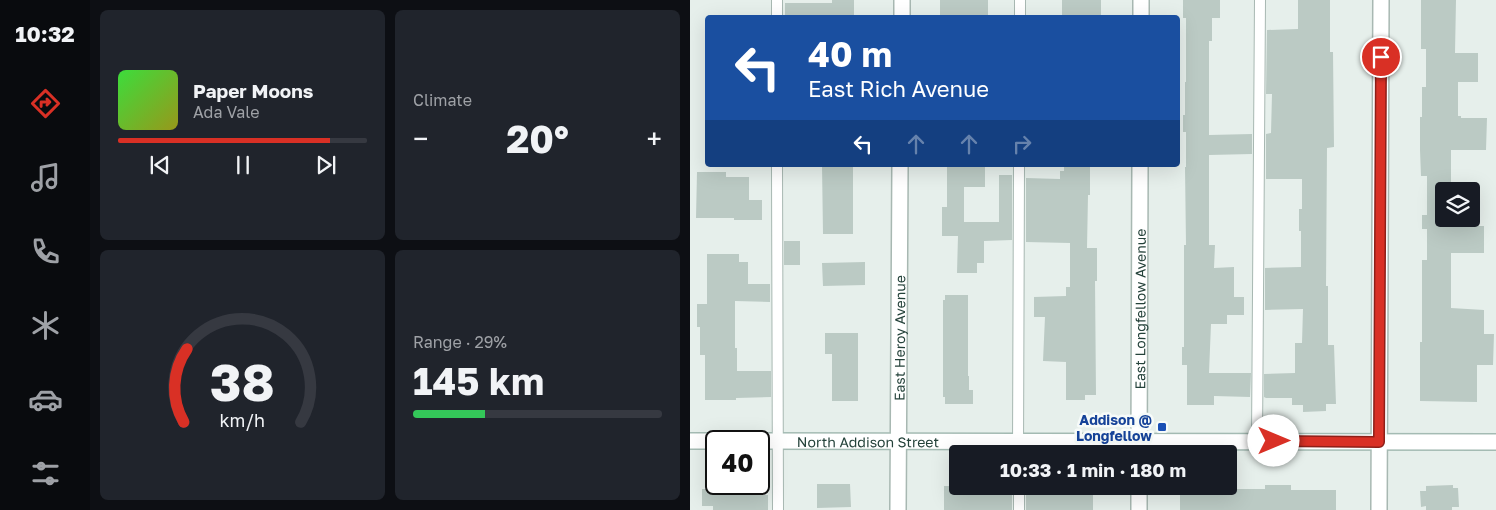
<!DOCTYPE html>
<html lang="en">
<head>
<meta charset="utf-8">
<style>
  :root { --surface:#171b24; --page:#20242c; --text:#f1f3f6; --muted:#9ea1a6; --line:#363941; --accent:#d93025 }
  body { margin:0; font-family:"Golos Text",sans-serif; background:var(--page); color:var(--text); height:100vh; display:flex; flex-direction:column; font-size:19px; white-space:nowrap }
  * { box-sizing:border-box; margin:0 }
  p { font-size:16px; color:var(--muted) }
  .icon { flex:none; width:28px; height:28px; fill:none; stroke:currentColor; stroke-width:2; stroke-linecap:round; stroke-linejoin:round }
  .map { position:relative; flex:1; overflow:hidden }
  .panel { display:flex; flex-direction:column; gap:10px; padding:10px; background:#0d0f14; width:600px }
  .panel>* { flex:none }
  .guide { position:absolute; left:15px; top:15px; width:475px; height:152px; border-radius:5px; box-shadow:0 5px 20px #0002; background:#1a4fa0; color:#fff; overflow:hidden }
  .buttons { position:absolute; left:745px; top:182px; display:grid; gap:10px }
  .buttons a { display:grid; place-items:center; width:45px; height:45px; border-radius:5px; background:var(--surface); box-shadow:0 5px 20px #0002; font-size:25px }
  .speed { position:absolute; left:15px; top:430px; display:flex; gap:10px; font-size:25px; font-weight:700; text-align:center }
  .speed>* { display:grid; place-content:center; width:65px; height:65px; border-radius:50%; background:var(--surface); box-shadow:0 5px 20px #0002; line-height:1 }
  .speed .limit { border:2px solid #111; border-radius:8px; background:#fff; color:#111 }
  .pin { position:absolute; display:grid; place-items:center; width:42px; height:42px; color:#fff; margin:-21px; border:2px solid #fff; border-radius:50%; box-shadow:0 1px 5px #0007 }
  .me { position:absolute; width:55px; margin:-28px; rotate:90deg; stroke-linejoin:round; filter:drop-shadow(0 0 4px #0008) }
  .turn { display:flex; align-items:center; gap:18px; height:105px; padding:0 20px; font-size:22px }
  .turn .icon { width:65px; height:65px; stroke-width:2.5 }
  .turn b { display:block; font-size:35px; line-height:42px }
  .lanes { display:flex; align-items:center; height:48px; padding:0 20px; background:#0003; justify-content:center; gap:25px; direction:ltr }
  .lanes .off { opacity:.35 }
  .big { font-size:38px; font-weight:700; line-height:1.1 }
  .panel .card { flex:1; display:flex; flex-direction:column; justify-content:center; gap:8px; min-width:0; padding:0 18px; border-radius:8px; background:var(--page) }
  .panel .dial { align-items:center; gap:0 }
  .dial svg { height:130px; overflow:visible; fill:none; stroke:var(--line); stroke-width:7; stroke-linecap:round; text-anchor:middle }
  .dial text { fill:var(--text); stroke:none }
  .song { display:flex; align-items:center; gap:15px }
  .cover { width:60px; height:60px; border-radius:8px; background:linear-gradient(135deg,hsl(120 70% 55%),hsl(60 70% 35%)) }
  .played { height:5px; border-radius:2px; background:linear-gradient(90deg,var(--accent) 85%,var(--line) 85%) }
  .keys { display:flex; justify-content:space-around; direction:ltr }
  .heat { display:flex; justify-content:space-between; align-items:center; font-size:28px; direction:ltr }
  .charge { height:8px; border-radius:4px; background:linear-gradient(90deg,#34c759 29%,var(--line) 0) }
  .panel .tiles { flex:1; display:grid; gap:10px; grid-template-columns:repeat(2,1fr) }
  .trip { position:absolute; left:259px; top:445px; width:288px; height:50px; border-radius:5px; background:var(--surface); box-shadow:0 5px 20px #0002; font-weight:700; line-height:50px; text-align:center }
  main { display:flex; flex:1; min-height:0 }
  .dock { display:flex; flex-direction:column; width:90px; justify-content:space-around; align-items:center; background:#090b0e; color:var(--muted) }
  .dock .icon { width:35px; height:35px }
  .dock .selected { color:var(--accent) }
  .dock b { font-size:22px; color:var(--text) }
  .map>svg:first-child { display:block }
  .building { fill:#bbcac4 }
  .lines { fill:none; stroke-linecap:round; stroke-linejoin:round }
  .lane-casing { stroke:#a8b8b2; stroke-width:12 }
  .street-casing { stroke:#a8b8b2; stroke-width:18 }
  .secondary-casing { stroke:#a4bbb3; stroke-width:18 }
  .lane { stroke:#fff; stroke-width:10 }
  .street { stroke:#fff; stroke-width:15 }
  .secondary { stroke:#fff; stroke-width:15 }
  .route-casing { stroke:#8d1f18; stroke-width:12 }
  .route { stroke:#d93025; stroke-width:9 }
  .transit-dot { fill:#1a4fb4; stroke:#f7fbf9; stroke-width:2 }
  .labels { text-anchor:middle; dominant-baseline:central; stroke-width:5; stroke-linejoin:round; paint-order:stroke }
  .street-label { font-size:14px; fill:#24423a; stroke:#f7fbf9 }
  .transit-label { font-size:14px; font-weight:bold; fill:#164399; stroke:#f7fbf9; text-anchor:end }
</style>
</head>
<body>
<main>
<nav class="dock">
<b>10:32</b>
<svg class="icon selected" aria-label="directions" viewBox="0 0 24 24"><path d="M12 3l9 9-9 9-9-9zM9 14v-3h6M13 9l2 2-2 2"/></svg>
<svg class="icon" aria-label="music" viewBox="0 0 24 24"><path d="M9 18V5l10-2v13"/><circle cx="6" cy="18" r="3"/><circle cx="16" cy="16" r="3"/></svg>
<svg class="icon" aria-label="phone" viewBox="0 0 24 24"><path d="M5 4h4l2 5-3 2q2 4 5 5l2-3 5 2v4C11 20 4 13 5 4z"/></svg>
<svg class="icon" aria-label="climate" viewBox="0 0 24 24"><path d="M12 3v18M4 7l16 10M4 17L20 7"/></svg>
<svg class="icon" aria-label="car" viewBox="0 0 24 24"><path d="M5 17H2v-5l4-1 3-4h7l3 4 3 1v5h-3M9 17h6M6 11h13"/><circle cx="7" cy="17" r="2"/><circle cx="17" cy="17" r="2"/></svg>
<svg class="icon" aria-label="filters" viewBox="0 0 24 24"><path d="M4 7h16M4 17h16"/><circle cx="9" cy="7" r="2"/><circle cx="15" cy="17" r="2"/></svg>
</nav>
<section class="panel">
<div class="tiles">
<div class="card">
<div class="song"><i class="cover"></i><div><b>Paper Moons</b><p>Ada Vale</p></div></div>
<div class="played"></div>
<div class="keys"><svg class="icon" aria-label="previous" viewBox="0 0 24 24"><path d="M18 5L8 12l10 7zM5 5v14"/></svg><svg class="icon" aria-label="pause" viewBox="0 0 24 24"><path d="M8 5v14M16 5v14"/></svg><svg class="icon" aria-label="next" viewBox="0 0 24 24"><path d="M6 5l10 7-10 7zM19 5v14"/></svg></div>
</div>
<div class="card"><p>Climate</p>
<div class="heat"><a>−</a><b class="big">20°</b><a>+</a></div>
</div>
<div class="card dial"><svg viewBox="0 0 100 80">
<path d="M14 69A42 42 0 1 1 86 69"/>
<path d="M14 69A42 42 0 0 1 16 24" stroke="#d93025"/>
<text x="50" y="56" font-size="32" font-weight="700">38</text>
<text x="50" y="72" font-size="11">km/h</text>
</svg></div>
<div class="card"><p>Range · 29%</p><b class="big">145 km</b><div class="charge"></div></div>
</div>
</section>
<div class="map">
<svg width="806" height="510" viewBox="0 0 806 510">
  <rect width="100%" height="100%" fill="#e6efeb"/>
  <path class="building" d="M 142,0 L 164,0 L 164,18 L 95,18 L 95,3 L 142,3 Z
    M 250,0 L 298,0 L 298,16 L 250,16 Z
    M 372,0 L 411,0 L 411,18 L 372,18 Z
    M 493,0 L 530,0 L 530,18 L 522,18 L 522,41 L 519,41 L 519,135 L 562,134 L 562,154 L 519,155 L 519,245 L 525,245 L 524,268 L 544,267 L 544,297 L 554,297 L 554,315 L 537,315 L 537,324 L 521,324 L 519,373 L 561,373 L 560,397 L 524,396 L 524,405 L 497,405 L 497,365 L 492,365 L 492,347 L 494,347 L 494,245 L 496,245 L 495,167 L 496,167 L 496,132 L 493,132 L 493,115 L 495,115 L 495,82 L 496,82 L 496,18 L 493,18 Z
    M 608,0 L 640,0 L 640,52 L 643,52 L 644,147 L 637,148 L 636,286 L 638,286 L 638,345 L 644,345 L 646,404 L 636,404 L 636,411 L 613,412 L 613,405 L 602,405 L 602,398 L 576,398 L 574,397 L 574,374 L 605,373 L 605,343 L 612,343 L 613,309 L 575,310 L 575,268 L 611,267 L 611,231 L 609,231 L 609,209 L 612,209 L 612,179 L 576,179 L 576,134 L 581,133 L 582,94 L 576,94 L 577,30 L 608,29 Z
    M 731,0 L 766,0 L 765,53 L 788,53 L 788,82 L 768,82 L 768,116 L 771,116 L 771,118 L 797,118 L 796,150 L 761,150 L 761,184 L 754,184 L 754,219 L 764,219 L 764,226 L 794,226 L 794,253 L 761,253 L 761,308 L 794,310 L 794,334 L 804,334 L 803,365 L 787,365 L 787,402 L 730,401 L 730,342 L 732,342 L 732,260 L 737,260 L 737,229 L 732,229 L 732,215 L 737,215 L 737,176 L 731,176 L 730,150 L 730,117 L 732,117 L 732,87 L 736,87 L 736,49 L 731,49 Z
    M 132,165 L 163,165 L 163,234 L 133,234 Z
    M 264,165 L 295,165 L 295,187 L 274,187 L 274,222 L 309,222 L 309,175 L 322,175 L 322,240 L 294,241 L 294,263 L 287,263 L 287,273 L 267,273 L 268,236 L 252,236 L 252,207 L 257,207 L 257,167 L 264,167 Z
    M 374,165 L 400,165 L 400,195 L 398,195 L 397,248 L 407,248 L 407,281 L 405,281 L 406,395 L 395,395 L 395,400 L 376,400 L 376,362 L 353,361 L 355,317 L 344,317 L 344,297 L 376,296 L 376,287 L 380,287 L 380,243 L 336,242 L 336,178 L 370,179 L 370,171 L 374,171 Z
    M 7,172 L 36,172 L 36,177 L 59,177 L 59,200 L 72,200 L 72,220 L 44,220 L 44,218 L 6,218 Z
    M 94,241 L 110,241 L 110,265 L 94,265 Z
    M 17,254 L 49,254 L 49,262 L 58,262 L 58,284 L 80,284 L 80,302 L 45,301 L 45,348 L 47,348 L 47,371 L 81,371 L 81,397 L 46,398 L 46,400 L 15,400 L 15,355 L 10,355 L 10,327 L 7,327 L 7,304 L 17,304 Z
    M 175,262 L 175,285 L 133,286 L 132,263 Z
    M 255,295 L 278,295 L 278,376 L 279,376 L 279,390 L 283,390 L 283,404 L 255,404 L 255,397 L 253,397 L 253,300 L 255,300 Z
    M 135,333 L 168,333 L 168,401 L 142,401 L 142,354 L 135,354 Z
    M 127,484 L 160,484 L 161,507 L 127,508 Z
    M 575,485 L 601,485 L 601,490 L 646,490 L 646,510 L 490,510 L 490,489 L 575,489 Z
    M 763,485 L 763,488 L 768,488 L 769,507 L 762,507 L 762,510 L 736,510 L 736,506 L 731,507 L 730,491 L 736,491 L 736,486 Z
    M 18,486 L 49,486 L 49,495 L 78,495 L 78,510 L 23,510 L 23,506 L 12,506 L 12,489 L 18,489 Z
    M 254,486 L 282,486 L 282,488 L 296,488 L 296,494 L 322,494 L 322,510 L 254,510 Z
    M 371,486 L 403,486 L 403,510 L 336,510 L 336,494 L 371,494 Z"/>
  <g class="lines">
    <defs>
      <path id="lane" d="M 87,0 L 87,18
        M 330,18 L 330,0
        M 87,165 L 88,510
        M 567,441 L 570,0
        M 328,454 L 329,165
        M 329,486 L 329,510"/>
      <g id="street">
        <path d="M 212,18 L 212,0"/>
        <path d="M 451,18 L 451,0"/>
        <path id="s1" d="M 449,454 L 450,165"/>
        <path id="s2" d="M 208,510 L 210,165"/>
        <path d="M 449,510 L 449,486"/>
        <path d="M 689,510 L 691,0"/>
      </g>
      <g id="secondary">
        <path id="s3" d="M 0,441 L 806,442"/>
      </g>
    </defs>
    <use href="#lane" class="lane-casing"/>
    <use href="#street" class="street-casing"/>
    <use href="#secondary" class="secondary-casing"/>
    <use href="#lane" class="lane"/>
    <use href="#street" class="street"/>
    <use href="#secondary" class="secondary"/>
  </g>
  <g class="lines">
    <defs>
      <path id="route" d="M 584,441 L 689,442 L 691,57"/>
    </defs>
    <use href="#route" class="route-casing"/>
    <use href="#route" class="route"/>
  </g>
  <rect class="transit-dot" x="467" y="422" width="10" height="10" rx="2.5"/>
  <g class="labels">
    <g class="street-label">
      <text stroke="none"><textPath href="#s1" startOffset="145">East Longfellow Avenue</textPath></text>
      <text stroke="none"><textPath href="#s2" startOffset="172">East Heroy Avenue</textPath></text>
      <text stroke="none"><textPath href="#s3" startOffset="178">North Addison Street</textPath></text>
    </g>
    <g class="transit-label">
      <text x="462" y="419">Addison @<tspan x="462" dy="16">Longfellow</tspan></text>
    </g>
  </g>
</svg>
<div class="buttons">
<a><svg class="icon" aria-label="layers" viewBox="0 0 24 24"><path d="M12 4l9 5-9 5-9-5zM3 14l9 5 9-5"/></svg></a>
</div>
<div class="speed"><div class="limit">40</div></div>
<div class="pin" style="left:691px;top:57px;background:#d93025"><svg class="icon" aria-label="arrive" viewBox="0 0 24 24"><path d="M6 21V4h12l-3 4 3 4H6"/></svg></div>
<svg class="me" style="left:584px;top:441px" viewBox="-20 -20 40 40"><circle r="19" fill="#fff"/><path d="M0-13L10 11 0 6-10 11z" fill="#d93025"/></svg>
<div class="trip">10:33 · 1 min · 180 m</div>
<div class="guide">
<div class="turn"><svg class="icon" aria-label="left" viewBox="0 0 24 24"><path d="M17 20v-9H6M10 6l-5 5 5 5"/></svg><div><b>40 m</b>East Rich Avenue</div></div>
<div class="lanes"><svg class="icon" aria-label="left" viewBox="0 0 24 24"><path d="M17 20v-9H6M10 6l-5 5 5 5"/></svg><svg class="icon off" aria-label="ahead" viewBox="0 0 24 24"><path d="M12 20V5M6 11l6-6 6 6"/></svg><svg class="icon off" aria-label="ahead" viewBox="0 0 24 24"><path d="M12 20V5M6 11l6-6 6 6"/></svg><svg class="icon off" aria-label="right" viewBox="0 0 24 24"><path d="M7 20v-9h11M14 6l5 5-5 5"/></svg></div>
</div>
</div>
</main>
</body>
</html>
